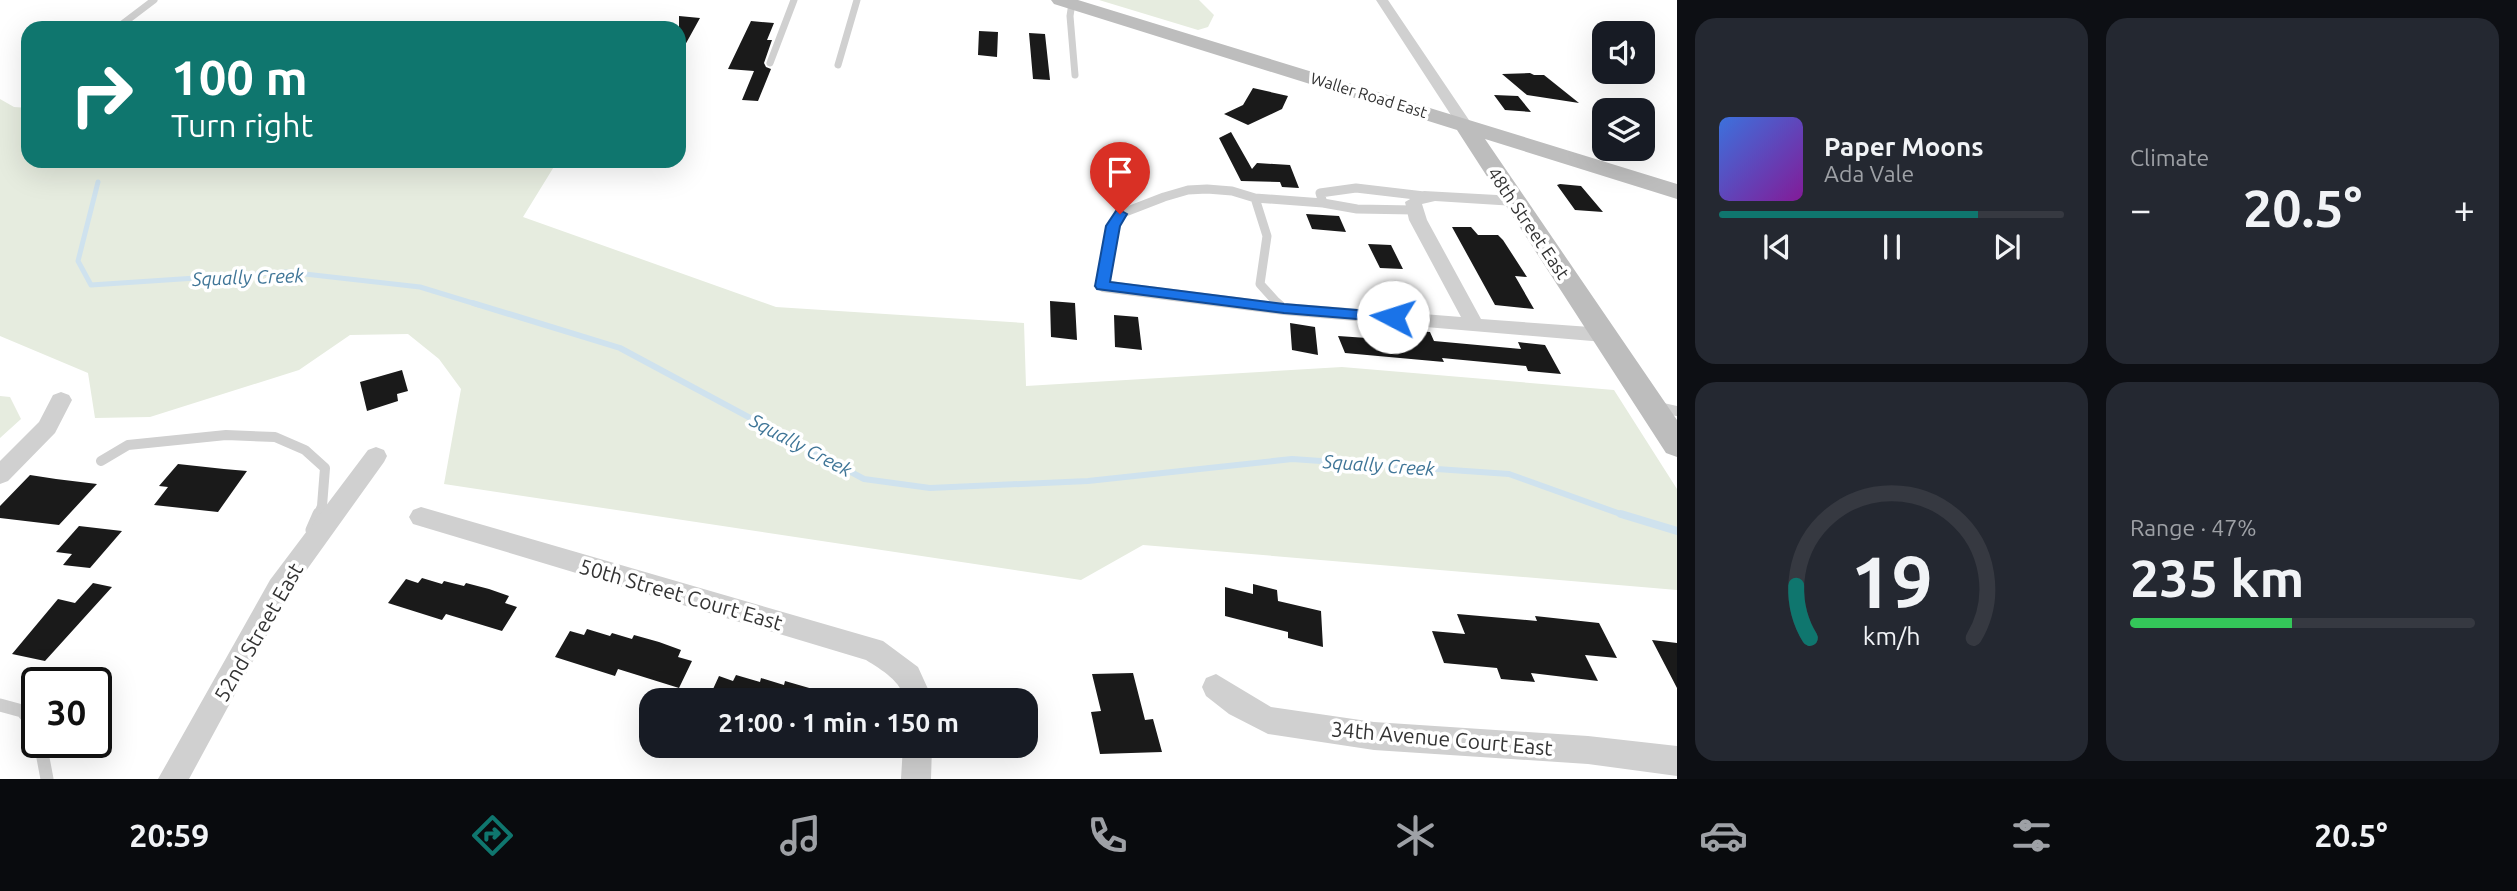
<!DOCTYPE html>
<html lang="en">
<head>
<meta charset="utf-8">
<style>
  :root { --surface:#171b24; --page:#242831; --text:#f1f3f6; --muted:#9ea1a6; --line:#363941; --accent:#0f766e }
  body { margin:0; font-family:Ubuntu,sans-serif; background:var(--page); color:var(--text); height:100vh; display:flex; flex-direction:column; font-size:26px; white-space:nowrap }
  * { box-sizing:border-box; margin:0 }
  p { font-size:23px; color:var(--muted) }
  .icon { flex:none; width:38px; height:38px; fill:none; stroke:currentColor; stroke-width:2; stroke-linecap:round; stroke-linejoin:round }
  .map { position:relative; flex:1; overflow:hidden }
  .side { display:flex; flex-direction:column; gap:18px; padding:18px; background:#0d0f14; width:840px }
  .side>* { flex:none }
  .banner { position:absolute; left:21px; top:21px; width:665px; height:147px; border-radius:21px; box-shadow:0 7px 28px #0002; background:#0f766e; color:#fff; overflow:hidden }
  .buttons { position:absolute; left:1592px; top:21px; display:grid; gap:14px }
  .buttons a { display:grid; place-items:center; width:63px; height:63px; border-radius:14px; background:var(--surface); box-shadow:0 7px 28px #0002; font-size:35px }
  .speed { position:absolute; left:21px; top:667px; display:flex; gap:14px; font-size:35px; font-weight:700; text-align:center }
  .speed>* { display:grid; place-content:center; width:91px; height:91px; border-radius:50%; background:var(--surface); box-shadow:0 7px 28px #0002; line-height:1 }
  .speed .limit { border:4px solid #111; border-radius:10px; background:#fff; color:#111 }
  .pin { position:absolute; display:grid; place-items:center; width:60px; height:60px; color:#fff; margin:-72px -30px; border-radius:50% 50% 50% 0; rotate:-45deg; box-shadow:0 0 7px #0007 }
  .pin .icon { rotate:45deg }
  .me { position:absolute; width:77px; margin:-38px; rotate:275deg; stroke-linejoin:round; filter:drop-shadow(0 0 5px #0008) }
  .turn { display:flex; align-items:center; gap:24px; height:147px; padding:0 35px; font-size:32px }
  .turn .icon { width:91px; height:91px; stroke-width:2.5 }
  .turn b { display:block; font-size:49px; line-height:60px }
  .big { font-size:52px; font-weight:700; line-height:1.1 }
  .side .card { flex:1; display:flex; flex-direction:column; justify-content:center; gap:10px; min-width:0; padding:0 24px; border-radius:21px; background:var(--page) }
  .side .dial { align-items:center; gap:0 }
  .dial svg { height:182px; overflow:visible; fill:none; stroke:var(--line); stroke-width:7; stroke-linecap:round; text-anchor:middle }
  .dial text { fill:var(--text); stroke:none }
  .song { display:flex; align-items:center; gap:21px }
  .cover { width:84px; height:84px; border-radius:10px; background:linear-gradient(135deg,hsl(220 70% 55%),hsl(290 70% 35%)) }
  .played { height:7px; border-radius:4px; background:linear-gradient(90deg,var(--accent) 75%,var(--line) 75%) }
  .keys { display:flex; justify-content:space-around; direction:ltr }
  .heat { display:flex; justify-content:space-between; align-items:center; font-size:38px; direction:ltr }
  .charge { height:10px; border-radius:5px; background:linear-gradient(90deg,#34c759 47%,var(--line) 0) }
  .side .tiles { flex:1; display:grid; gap:18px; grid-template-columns:repeat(2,1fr) }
  .trip { position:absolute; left:639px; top:688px; width:399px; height:70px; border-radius:21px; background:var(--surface); box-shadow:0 7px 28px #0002; font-weight:700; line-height:70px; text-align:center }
  .tab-bar { display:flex; height:112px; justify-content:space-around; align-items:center; background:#090b0e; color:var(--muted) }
  .tab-bar .icon { width:49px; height:49px }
  .tab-bar .on { color:var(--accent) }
  .tab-bar b { font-size:32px; color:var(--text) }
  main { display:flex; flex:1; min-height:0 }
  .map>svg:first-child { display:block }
  .green { fill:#e6ecdf }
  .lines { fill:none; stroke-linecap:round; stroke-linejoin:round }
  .stream-far2 { stroke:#cfe2ee; stroke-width:5 }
  .stream-far1 { stroke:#cfe2ee; stroke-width:6 }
  .stream { stroke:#cfe2ee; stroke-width:8 }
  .building { fill:#1a1a1a }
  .lane-far3 { stroke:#d0d0d0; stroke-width:7 }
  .lane-far2 { stroke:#d0d0d0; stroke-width:9 }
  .lane-far1 { stroke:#d0d0d0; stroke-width:10 }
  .lane { stroke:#d0d0d0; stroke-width:13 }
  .street { fill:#d0d0d0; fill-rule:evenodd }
  .secondary { fill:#bdbdbd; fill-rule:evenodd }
  .route { fill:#1a73e8; stroke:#114b97; stroke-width:2 }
  .labels { text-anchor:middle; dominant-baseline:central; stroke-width:7; stroke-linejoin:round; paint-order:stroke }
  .far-street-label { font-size:16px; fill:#333; stroke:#fff }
  .street-label { font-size:18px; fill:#333; stroke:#fff }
  .water-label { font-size:19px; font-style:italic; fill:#3f7597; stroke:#fff }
  .near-street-label { font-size:21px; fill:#333; stroke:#fff }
</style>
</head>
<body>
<main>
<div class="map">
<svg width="1677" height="779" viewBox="0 0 1677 779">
  <rect width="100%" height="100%" fill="#fff"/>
  <path class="green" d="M 1099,0 L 1199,0 L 1214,15 L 1208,27 L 1198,30 Z
    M 0,99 L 14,107 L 28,108 L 28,161 L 647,161 L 625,167 L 555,165 L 523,217 L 776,307 L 1024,323 L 1026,386 L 1342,367 L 1614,390 L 1677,489 L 1677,590 L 1143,545 L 1081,580 L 444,484 L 461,389 L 439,359 L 408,334 L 350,335 L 299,370 L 150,417 L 95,418 L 88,373 L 0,336 Z
    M 0,396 L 10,397 L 21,419 L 0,438 Z"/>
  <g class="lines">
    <path class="stream-far2" d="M 98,182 L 78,261 L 91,285 L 287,272 L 420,287 L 479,305"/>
    <path class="stream-far1" d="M 473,303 L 620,348 L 864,479 L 930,488 L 1088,481 L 1292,459 L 1509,474 L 1626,516"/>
    <path class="stream" d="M 1621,514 L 1677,531"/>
  </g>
  <path class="building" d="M 679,16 L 700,18 L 679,56 Z
    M 751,21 L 774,23 L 767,40 L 772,40 L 764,63 L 766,67 L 771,69 L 758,101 L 742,100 L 754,71 L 728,69 Z
    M 979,31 L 998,32 L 997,57 L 978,55 Z
    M 1029,33 L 1045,34 L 1050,80 L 1033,79 Z
    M 1530,73 L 1534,75 L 1544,75 L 1579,103 L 1527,95 L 1502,74 Z
    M 1253,88 L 1288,96 L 1282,109 L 1248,125 L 1224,114 L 1243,105 Z
    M 1494,95 L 1518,96 L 1531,112 L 1505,110 Z
    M 1231,132 L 1252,169 L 1257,163 L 1290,165 L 1299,188 L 1282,187 L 1280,182 L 1241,181 L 1219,138 Z
    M 1560,184 L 1581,186 L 1603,212 L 1575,210 L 1557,185 Z
    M 1306,214 L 1339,216 L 1346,232 L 1312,229 Z
    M 1452,227 L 1471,227 L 1478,235 L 1498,235 L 1503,240 L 1527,277 L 1515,276 L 1534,309 L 1495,305 Z
    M 1368,244 L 1391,245 L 1403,269 L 1380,268 Z
    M 1050,301 L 1075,303 L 1077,340 L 1051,337 Z
    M 1114,315 L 1138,317 L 1142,350 L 1115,347 Z
    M 1290,323 L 1315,327 L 1318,355 L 1292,350 Z
    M 1403,330 L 1430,332 L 1434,341 L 1521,349 L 1518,342 L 1545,345 L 1561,374 L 1528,371 L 1526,366 L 1442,358 L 1444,362 L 1345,353 L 1338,336 L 1396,340 L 1393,333 L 1405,334 Z
    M 402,370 L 408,391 L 397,394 L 398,401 L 367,411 L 360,382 Z
    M 178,464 L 224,469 L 247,471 L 218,512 L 154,505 L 168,487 L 159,486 Z
    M 30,475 L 56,479 L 97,484 L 59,525 L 0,518 L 0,506 Z
    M 79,526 L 122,531 L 90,568 L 63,565 L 72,554 L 56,552 Z
    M 422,578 L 442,584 L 444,581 L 464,586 L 466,583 L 489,589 L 509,596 L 505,603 L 517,607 L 502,631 L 446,614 L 442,620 L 388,603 L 406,579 L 418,583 Z
    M 93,583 L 112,587 L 45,661 L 12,654 L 58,599 L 75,603 Z
    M 1253,584 L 1277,590 L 1278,601 L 1321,611 L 1323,647 L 1288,638 L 1288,632 L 1225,616 L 1225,587 L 1253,594 Z
    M 1457,614 L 1537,621 L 1535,616 L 1599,623 L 1617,658 L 1585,655 L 1598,681 L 1531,673 L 1535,682 L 1501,679 L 1497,668 L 1444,663 L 1432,631 L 1465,634 Z
    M 587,629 L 610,636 L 612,633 L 632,639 L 634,635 L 659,642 L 681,650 L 678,657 L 692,661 L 679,688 L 618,669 L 615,676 L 555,657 L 570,631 L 584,635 Z
    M 1652,640 L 1677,643 L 1677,688 Z
    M 1133,673 L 1145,720 L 1153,719 L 1162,752 L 1100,754 L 1091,712 L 1101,711 L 1092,674 Z
    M 736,675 L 760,682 L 761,678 L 784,685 L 785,681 L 837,696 L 836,700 L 708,700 L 719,676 L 733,681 Z"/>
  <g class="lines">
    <path class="lane-far3" d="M 1072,3 L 1070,16 L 1075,75
      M 123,28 L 121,25 L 154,0
      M 770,63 L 794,0
      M 838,65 L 857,0"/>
    <path class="lane-far2" d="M 1255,198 L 1267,236 L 1260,284 L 1279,305
      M 1414,210 L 1357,209 L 1323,203 L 1320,193 L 1356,188 L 1424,196
      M 1102,286 L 1113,226 L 1120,214 L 1164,197 L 1188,190 L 1207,189 L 1232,191 L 1255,198 L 1323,203"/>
    <path class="lane-far1" d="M 1277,303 L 1284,309
      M 1658,407 L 1677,411
      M 101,461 L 128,445 L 226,435 L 275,437 L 305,450 L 325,468 L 322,506 L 318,516"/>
    <path class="lane" d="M 312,530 L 319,514
      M 0,705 L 22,711 L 37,728
      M 40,742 L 47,779"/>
    <path class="street" d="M 1376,0 L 1388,0 L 1473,126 L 1470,129 L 1460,129 Z
      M 1424,191 L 1515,196 L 1523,201 L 1515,206 L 1435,201 L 1422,204 L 1427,220 L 1481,319 L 1604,328 L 1611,330 L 1614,335 L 1611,340 L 1604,342 L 1284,315 L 1102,292 L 1093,286 L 1102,280 L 1284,303 L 1461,317 L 1409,220 L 1405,202 Z
      M 61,392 L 69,395 L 72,400 L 55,433 L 8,481 L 0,484 L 0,461 L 39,422 L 53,395 Z
      M 376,447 L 384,450 L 387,456 L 384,462 L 288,596 L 189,779 L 158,779 L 270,580 L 368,450 Z
      M 421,507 L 883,641 L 918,667 L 933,700 L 905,700 C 901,681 882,670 866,660 L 413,524 L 409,517 L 413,510 Z
      M 1216,674 L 1271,707 L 1374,722 L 1588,736 L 1677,746 L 1677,776 L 1588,764 L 1374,750 L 1268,734 L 1229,714 L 1206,696 L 1202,687 L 1206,678 Z
      M 903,746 L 932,746 L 931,779 L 901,779 Z"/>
    <path class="secondary" d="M 1051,0 L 1078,0 L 1677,184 L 1677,199 L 1485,139 L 1677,420 L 1677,457 L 1666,453 L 1457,130 L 1054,4 Z"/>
  </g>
  <path class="route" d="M 1120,210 L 1127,214 L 1120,226 L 1110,282 L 1284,304 L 1393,313 L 1400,317 L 1393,322 L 1284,313 L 1097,289 L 1095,286 L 1106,226 L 1116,211 Z"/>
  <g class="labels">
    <g class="far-street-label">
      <text transform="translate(1369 95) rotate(17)">Waller Road East</text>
    </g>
    <g class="street-label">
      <text transform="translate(1529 223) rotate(56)">48th Street East</text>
    </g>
    <g class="water-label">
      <text transform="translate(248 277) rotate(-2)">Squally Creek</text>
      <text transform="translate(801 445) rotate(28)">Squally Creek</text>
      <text transform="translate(1379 465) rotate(4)">Squally Creek</text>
    </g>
    <g class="near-street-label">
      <text transform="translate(681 594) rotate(16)">50th Street Court East</text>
      <text transform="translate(258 632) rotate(-60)">52nd Street East</text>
      <text transform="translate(1442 738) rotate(5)">34th Avenue Court East</text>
    </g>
  </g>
</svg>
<div class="buttons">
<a><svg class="icon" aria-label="sound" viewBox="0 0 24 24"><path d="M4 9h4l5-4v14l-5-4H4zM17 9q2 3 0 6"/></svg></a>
<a><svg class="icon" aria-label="layers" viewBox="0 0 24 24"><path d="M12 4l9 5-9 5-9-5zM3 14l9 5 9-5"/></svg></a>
</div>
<div class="speed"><div class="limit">30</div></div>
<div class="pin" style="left:1120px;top:214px;background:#d93025"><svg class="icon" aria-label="arrive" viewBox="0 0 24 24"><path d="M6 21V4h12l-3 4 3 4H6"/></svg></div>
<svg class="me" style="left:1393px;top:317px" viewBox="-20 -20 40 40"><circle r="19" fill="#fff"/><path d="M0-13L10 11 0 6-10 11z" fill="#1a73e8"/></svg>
<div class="trip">21:00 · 1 min · 150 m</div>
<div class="banner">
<div class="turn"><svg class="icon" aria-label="right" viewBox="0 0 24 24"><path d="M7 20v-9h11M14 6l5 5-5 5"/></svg><div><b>100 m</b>Turn right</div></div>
</div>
</div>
<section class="side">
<div class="tiles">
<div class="card">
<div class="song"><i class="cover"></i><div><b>Paper Moons</b><p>Ada Vale</p></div></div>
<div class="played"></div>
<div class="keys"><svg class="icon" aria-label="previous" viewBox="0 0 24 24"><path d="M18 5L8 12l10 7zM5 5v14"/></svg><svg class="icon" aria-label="pause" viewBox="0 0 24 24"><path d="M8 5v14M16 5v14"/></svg><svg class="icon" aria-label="next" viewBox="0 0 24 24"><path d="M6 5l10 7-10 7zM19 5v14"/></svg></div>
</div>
<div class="card"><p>Climate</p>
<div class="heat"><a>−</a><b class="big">20.5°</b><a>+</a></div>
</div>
<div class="card dial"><svg viewBox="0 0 100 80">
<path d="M14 69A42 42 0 1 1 86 69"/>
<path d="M14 69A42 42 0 0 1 8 46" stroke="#0f766e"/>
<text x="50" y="56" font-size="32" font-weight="700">19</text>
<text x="50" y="72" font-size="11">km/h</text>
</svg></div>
<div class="card"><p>Range · 47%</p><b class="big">235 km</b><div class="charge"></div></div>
</div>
</section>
</main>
<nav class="tab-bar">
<b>20:59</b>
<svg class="icon on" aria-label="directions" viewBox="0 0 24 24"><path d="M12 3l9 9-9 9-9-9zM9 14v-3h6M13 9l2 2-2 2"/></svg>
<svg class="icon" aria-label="music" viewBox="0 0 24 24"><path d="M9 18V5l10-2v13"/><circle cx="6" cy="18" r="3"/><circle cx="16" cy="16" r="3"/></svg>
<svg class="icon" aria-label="phone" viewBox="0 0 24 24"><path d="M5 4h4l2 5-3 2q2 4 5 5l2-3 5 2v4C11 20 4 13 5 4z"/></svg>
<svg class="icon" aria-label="climate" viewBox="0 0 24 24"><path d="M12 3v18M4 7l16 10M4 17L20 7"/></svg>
<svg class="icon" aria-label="car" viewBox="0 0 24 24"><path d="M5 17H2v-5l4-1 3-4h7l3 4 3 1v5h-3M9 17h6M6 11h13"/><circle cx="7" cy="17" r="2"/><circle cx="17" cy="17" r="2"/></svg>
<svg class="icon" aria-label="filters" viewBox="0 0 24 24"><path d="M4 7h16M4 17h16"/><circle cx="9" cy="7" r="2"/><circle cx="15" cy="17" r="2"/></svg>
<b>20.5°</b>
</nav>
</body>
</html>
